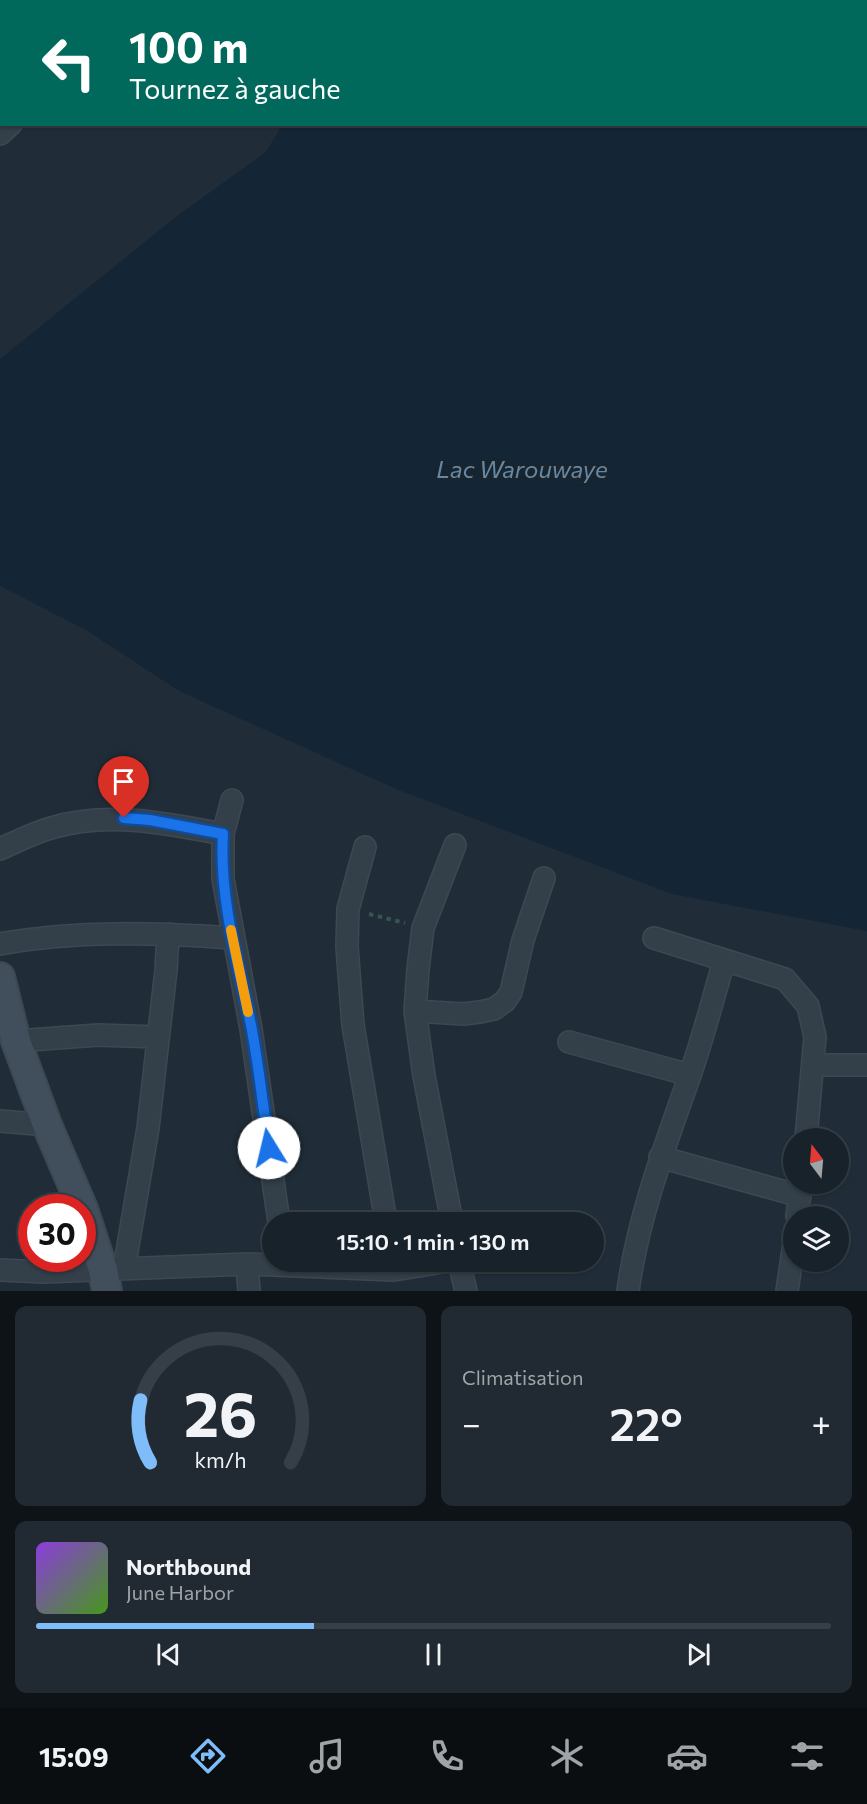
<!DOCTYPE html>
<html lang="fr">
<head>
<meta charset="utf-8">
<style>
  :root { --surface:#18222a; --page:#212a32; --text:#f1f3f6; --muted:#9fa4a8; --line:#363f47; --accent:#7ebcfa }
  body { margin:0; font-family:Commissioner,sans-serif; background:var(--page); color:var(--text); height:100vh; display:flex; flex-direction:column; font-size:22px; white-space:nowrap }
  * { box-sizing:border-box; margin:0 }
  p { font-size:20px; color:var(--muted) }
  .icon { flex:none; width:33px; height:33px; fill:none; stroke:currentColor; stroke-width:2; stroke-linecap:round; stroke-linejoin:round }
  .map { position:relative; height:1291px; overflow:hidden }
  .sheet { display:flex; flex-direction:column; gap:15px; padding:15px; background:#0d1317; flex:1 }
  .sheet>* { flex:none }
  .hud { position:absolute; left:0px; top:0px; width:867px; height:126px; box-shadow:0 2px 4px #0004,0 0 0 2px var(--line); background:#00695c; color:#fff; overflow:hidden }
  .needle { width:39px; rotate:344deg }
  .tools { position:absolute; left:783px; top:1128px; display:grid; gap:12px }
  .tools a { display:grid; place-items:center; width:66px; height:66px; border-radius:50%; background:var(--surface); box-shadow:0 2px 4px #0004,0 0 0 2px var(--line); font-size:30px }
  .speed { position:absolute; left:18px; top:1194px; display:flex; gap:12px; font-size:30px; font-weight:700; text-align:center }
  .speed>* { display:grid; place-content:center; width:78px; height:78px; border-radius:50%; background:var(--surface); box-shadow:0 2px 4px #0004,0 0 0 2px var(--line); line-height:1 }
  .speed .limit { border:9px solid #d22; background:#fff; color:#111 }
  .pin { position:absolute; display:grid; place-items:center; width:51px; height:51px; color:#fff; margin:-62px -26px; border-radius:50% 50% 50% 0; rotate:-45deg; box-shadow:0 0 6px #0007 }
  .pin .icon { rotate:45deg }
  .me { position:absolute; width:66px; margin:-33px; rotate:351deg; stroke-linejoin:round; filter:drop-shadow(0 0 4px #0008) }
  .turn { display:flex; align-items:center; gap:21px; height:126px; padding:0 30px; font-size:27px }
  .turn .icon { width:78px; height:78px; stroke-width:2.5 }
  .turn b { display:block; font-size:42px; line-height:51px }
  .big { font-size:45px; font-weight:600; line-height:1.1 }
  .sheet .card { flex:1; display:flex; flex-direction:column; justify-content:center; gap:9px; min-width:0; padding:0 21px; border-radius:12px; background:var(--page) }
  .sheet .dial { align-items:center; gap:0 }
  .dial svg { height:156px; overflow:visible; fill:none; stroke:var(--line); stroke-width:7; stroke-linecap:round; text-anchor:middle }
  .dial text { fill:var(--text); stroke:none }
  .song { display:flex; align-items:center; gap:18px }
  .cover { width:72px; height:72px; border-radius:9px; background:linear-gradient(135deg,hsl(270 70% 55%),hsl(100 70% 35%)) }
  .played { height:6px; border-radius:3px; background:linear-gradient(90deg,var(--accent) 35%,var(--line) 35%) }
  .keys { display:flex; justify-content:space-around; direction:ltr }
  .heat { display:flex; justify-content:space-between; align-items:center; font-size:33px; direction:ltr }
  .sheet .tiles { flex:1; display:grid; gap:15px; grid-template-columns:1fr 1fr }
  .card:last-child { grid-column:span 2 }
  .trip { position:absolute; left:262px; top:1212px; width:342px; height:60px; border-radius:30px; background:var(--surface); box-shadow:0 2px 4px #0004,0 0 0 2px var(--line); font-weight:600; line-height:60px; text-align:center }
  .tab-bar { display:flex; height:96px; justify-content:space-around; align-items:center; background:#0a0e11; color:var(--muted) }
  .tab-bar .icon { width:42px; height:42px }
  .tab-bar .active { color:var(--accent) }
  .tab-bar b { font-size:27px; color:var(--text) }
  .map>svg:first-child { display:block }
  .water { fill:#142536 }
  .lines { fill:none; stroke-linecap:round; stroke-linejoin:round }
  .street-casing { stroke:#3d4852; stroke-width:24 }
  .secondary-casing { stroke:#3d4852; stroke-width:32 }
  .path { stroke:#3a5251; stroke-width:4; stroke-dasharray:4.5 4.5; stroke-linecap:butt }
  .street { stroke:#333f49; stroke-width:21 }
  .secondary { stroke:#414e5c; stroke-width:28 }
  .route-casing { stroke:#114b97; stroke-width:15 }
  .route { stroke:#1a73e8; stroke-width:10 }
  .slow { stroke:#f59e0b; stroke-width:10 }
  .labels { text-anchor:middle; dominant-baseline:central; stroke-width:6; stroke-linejoin:round; paint-order:stroke }
  .water-label { font-size:24px; font-style:italic; fill:#6588a6; stroke:#19242d }
</style>
</head>
<body>
<div class="map">
<svg width="867" height="1291" viewBox="0 0 867 1291">
  <rect width="100%" height="100%" fill="#202d38"/>
  <path class="water" d="M 348,0 L 867,0 L 867,931 L 672,894 L 396,789 L 179,691 L 86,630 L 0,586 L 0,359 L 177,216 L 266,152 L 282,125 L 866,124 L 866,2 L 347,1 Z"/>
  <g class="lines">
    <defs>
      <path id="street" d="M 22,0 L 23,2
        M 144,2 L 145,0
        M 0,134 L 11,124
        M 232,800 L 223,834 L 223,879 L 251,1029 L 279,1222
        M 365,847 L 348,909 L 347,947 L 353,1025 L 386,1222
        M 0,849 C 16,842 33,833 51,828 C 109,811 165,823 223,834
        M 654,938 L 785,979 L 808,1006 L 815,1037 L 806,1138
        M 0,944 C 77,930 155,933 233,938
        M 415,1011 L 463,1014 L 480,1012 L 494,1009 L 505,1001 L 511,992 L 523,940 L 544,878
        M 16,1041 L 98,1035 L 158,1037
        M 569,1042 L 690,1075
        M 814,1065 L 867,1065
        M 0,1121 L 47,1125
        M 660,1157 L 800,1196
        M 797,1216 L 801,1184
        M 452,1222 L 424,1076 L 415,1011 L 418,969 L 423,928 L 455,845
        M 459,1262 L 466,1291
        M 247,1264 L 249,1291
        M 124,1269 L 148,1128 L 166,970 L 168,934
        M 0,1270 L 43,1272 L 247,1264 L 394,1270 L 443,1262
        M 628,1291 C 638,1217 665,1146 690,1075 C 703,1038 713,999 724,961
        M 787,1291 L 794,1243"/>
      <path id="secondary" d="M 0,977 L 16,1041 L 47,1125 L 83,1209 L 103,1270 L 107,1291"/>
    </defs>
    <use href="#street" class="street-casing"/>
    <use href="#secondary" class="secondary-casing"/>
    <path class="path" d="M 369,914 L 405,923"/>
    <use href="#street" class="street"/>
    <use href="#secondary" class="secondary"/>
  </g>
  <g class="lines">
    <defs>
      <path id="route" d="M 124,818 L 150,820 L 223,834 C 219,898 238,962 251,1025 C 259,1066 263,1107 269,1148"/>
    </defs>
    <use href="#route" class="route-casing"/>
    <use href="#route" class="route"/>
    <path class="slow" d="M 231,930 L 248,1012"/>
  </g>
  <g class="labels">
    <g class="water-label">
      <text x="522" y="468">Lac Warouwaye</text>
    </g>
  </g>
</svg>
<div class="tools">
<a><svg class="needle" viewBox="-14 -14 28 28"><path d="M0-13l5 13h-10z" fill="#e53935"/><path d="M0 13l5-13h-10z" fill="#9fa4a8"/></svg></a>
<a><svg class="icon" aria-label="layers" viewBox="0 0 24 24"><path d="M12 4l9 5-9 5-9-5zM3 14l9 5 9-5"/></svg></a>
</div>
<div class="speed"><div class="limit">30</div></div>
<div class="pin" style="left:124px;top:818px;background:#d93025"><svg class="icon" aria-label="arrive" viewBox="0 0 24 24"><path d="M6 21V4h12l-3 4 3 4H6"/></svg></div>
<svg class="me" style="left:269px;top:1148px" viewBox="-20 -20 40 40"><circle r="19" fill="#fff"/><path d="M0-13L10 11 0 6-10 11z" fill="#1a73e8"/></svg>
<div class="trip">15:10 · 1 min · 130 m</div>
<div class="hud">
<div class="turn"><svg class="icon" aria-label="left" viewBox="0 0 24 24"><path d="M17 20v-9H6M10 6l-5 5 5 5"/></svg><div><b>100 m</b>Tournez à gauche</div></div>
</div>
</div>
<section class="sheet">
<div class="tiles">
<div class="card dial"><svg viewBox="0 0 100 80">
<path d="M14 69A42 42 0 1 1 86 69"/>
<path d="M14 69A42 42 0 0 1 9 37" stroke="#7ebcfa"/>
<text x="50" y="56" font-size="32" font-weight="700">26</text>
<text x="50" y="72" font-size="11">km/h</text>
</svg></div>
<div class="card"><p>Climatisation</p>
<div class="heat"><a>−</a><b class="big">22°</b><a>+</a></div>
</div>
<div class="card">
<div class="song"><i class="cover"></i><div><b>Northbound</b><p>June Harbor</p></div></div>
<div class="played"></div>
<div class="keys"><svg class="icon" aria-label="previous" viewBox="0 0 24 24"><path d="M18 5L8 12l10 7zM5 5v14"/></svg><svg class="icon" aria-label="pause" viewBox="0 0 24 24"><path d="M8 5v14M16 5v14"/></svg><svg class="icon" aria-label="next" viewBox="0 0 24 24"><path d="M6 5l10 7-10 7zM19 5v14"/></svg></div>
</div>
</div>
</section>
<nav class="tab-bar">
<b>15:09</b>
<svg class="icon active" aria-label="directions" viewBox="0 0 24 24"><path d="M12 3l9 9-9 9-9-9zM9 14v-3h6M13 9l2 2-2 2"/></svg>
<svg class="icon" aria-label="music" viewBox="0 0 24 24"><path d="M9 18V5l10-2v13"/><circle cx="6" cy="18" r="3"/><circle cx="16" cy="16" r="3"/></svg>
<svg class="icon" aria-label="phone" viewBox="0 0 24 24"><path d="M5 4h4l2 5-3 2q2 4 5 5l2-3 5 2v4C11 20 4 13 5 4z"/></svg>
<svg class="icon" aria-label="climate" viewBox="0 0 24 24"><path d="M12 3v18M4 7l16 10M4 17L20 7"/></svg>
<svg class="icon" aria-label="car" viewBox="0 0 24 24"><path d="M5 17H2v-5l4-1 3-4h7l3 4 3 1v5h-3M9 17h6M6 11h13"/><circle cx="7" cy="17" r="2"/><circle cx="17" cy="17" r="2"/></svg>
<svg class="icon" aria-label="filters" viewBox="0 0 24 24"><path d="M4 7h16M4 17h16"/><circle cx="9" cy="7" r="2"/><circle cx="15" cy="17" r="2"/></svg>
</nav>
</body>
</html>
